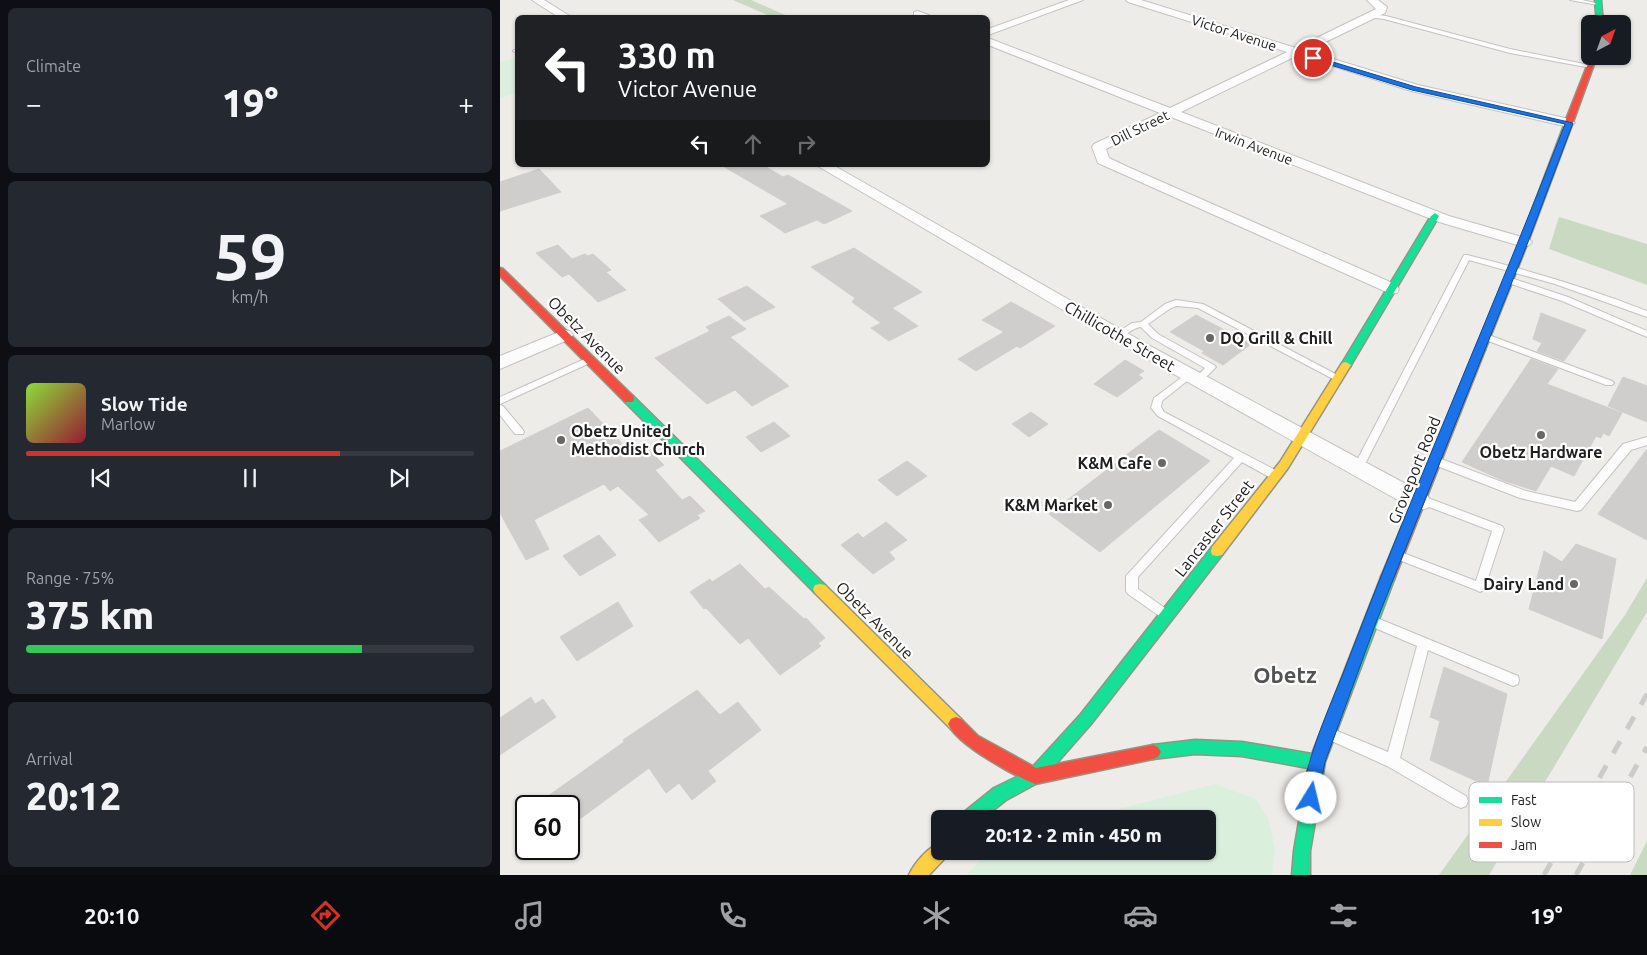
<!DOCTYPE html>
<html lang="en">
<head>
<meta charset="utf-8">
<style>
  :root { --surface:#171b24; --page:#242831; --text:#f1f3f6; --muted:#9ea1a6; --line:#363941; --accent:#d93025 }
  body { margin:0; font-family:Ubuntu,sans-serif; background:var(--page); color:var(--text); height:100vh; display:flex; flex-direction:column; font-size:19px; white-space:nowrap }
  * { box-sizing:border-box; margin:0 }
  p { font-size:16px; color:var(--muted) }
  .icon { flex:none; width:28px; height:28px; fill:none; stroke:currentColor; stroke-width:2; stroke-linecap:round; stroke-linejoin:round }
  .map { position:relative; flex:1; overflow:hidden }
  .side { display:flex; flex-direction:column; gap:8px; padding:8px; background:#0d0f14; width:500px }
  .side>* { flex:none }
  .guide { position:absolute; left:15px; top:15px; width:475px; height:152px; border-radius:8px; box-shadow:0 1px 4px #0004; background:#202124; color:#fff; overflow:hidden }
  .needle { width:32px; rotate:41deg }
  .buttons { position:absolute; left:1081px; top:15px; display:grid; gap:10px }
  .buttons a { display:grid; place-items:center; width:50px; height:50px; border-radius:8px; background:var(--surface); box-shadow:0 1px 4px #0004; font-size:25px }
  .speed { position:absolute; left:15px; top:795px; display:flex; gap:10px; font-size:25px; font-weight:700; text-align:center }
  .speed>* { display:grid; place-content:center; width:65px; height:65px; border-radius:50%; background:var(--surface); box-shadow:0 1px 4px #0004; line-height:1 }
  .speed .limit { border:2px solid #111; border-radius:8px; background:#fff; color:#111 }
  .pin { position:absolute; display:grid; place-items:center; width:42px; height:42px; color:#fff; margin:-21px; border:2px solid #fff; border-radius:50%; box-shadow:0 1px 5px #0007 }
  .me { position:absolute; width:55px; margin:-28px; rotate:9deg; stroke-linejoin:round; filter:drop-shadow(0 0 4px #0008) }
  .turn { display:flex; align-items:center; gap:18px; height:105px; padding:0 20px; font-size:22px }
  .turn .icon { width:65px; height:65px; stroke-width:2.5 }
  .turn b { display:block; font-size:35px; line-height:42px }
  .lanes { display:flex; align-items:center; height:48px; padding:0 20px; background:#0003; justify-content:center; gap:25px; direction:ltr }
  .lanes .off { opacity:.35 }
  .big { font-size:38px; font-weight:800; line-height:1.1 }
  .side .widget { flex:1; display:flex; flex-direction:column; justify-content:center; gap:8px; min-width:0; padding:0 18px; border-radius:8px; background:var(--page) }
  .side .dial { align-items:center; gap:0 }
  .dial b { font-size:65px; line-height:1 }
  .song { display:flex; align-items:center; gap:15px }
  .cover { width:60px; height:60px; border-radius:8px; background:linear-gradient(135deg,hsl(90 70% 55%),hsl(350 70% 35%)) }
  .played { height:5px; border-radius:2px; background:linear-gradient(90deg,var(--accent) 70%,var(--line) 70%) }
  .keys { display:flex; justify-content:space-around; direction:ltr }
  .heat { display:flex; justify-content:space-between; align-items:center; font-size:28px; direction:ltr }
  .charge { height:8px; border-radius:4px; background:linear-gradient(90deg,#34c759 75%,var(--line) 0) }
  .trip { position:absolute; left:431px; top:810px; width:285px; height:50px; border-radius:8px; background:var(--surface); box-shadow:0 1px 4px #0004; font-weight:800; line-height:50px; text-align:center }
  .tab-bar { display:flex; height:80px; justify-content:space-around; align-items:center; background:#090b0e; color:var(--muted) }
  .tab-bar .icon { width:35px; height:35px }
  .tab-bar .selected { color:var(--accent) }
  .tab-bar b { font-size:22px; color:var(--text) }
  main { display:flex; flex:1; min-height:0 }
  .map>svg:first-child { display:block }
  .forest { fill:#c9d9c2 }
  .park { fill:#dbf0dc }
  .building { fill:#d0cecc; stroke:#d1cecb }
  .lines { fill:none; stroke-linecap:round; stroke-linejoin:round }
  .lane-casing { stroke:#c4c3c1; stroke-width:2 }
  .street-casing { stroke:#c4c3c1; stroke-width:2 }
  .fast-casing { stroke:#939583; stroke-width:3 }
  .slow-casing { stroke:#939583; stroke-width:3 }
  .jam-casing { stroke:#939583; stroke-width:3 }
  .lane { fill:#fcfcfc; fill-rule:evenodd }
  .street { fill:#fcfcfc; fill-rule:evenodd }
  .fast { fill:#16e098; fill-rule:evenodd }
  .slow { fill:#ffcf43; fill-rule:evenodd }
  .jam { fill:#f24e42; fill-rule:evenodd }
  .rail { stroke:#cbcbca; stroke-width:5; stroke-dasharray:14 14; stroke-linecap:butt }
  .route { fill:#1a73e8; stroke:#114b97 }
  .poi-dot { fill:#686766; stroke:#fff; stroke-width:2 }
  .labels { text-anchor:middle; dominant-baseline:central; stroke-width:4.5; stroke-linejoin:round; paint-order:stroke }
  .far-street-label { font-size:14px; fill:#202020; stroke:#fff }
  .street-label { font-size:16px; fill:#202020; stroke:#fff }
  .poi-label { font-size:16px; font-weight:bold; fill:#202020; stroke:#fff; text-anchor:end }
  .near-quarter-label { font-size:22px; font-weight:bold; fill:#535353; stroke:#fff }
  .key { fill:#fff; stroke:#bcbcbc; stroke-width:1 }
  .key-label { font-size:14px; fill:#202020 }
</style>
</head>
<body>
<main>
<section class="side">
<div class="widget"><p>Climate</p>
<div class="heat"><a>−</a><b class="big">19°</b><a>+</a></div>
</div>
<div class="widget dial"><b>59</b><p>km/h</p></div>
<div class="widget">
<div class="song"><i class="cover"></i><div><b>Slow Tide</b><p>Marlow</p></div></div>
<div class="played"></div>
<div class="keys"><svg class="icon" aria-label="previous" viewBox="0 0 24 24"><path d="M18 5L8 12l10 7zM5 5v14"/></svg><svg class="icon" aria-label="pause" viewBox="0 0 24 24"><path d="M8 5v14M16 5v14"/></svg><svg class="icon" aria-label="next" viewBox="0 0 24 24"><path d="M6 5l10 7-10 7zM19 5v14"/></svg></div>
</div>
<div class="widget"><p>Range · 75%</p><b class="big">375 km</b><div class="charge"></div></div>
<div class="widget"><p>Arrival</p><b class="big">20:12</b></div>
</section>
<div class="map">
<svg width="1147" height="875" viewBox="0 0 1147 875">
  <rect width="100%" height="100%" fill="#eeece9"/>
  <path class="forest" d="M 233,0 L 251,0 L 290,17 L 272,17 Z
    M 1059,217 L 1147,244 L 1147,285 L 1049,249 Z
    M 1147,578 L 1147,612 L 989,875 L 939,875 L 1125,615 Z
    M 1147,841 L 1147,875 L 1130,875 Z"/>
  <path class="park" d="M 17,58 L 17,93 L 0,98 L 0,62 Z
    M 715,784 L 756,799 L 768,818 L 775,848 L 772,875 L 466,875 L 480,860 L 493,851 L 708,851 L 708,819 L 581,819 Z"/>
  <path class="building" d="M 221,165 L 263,165 L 283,177 L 288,175 L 352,211 L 324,224 L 317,220 L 285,233 L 260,216 L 288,204 Z
    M 39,169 L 61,192 L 0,211 L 0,182 Z
    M 58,245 L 72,259 L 85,254 L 88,256 L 93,254 L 111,270 L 106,272 L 126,290 L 98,302 L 69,274 L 62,277 L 36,253 Z
    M 354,248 L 422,292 L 392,308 L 418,326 L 389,341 L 371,328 L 381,323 L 352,302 L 355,298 L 311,267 Z
    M 247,286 L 275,307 L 244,321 L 218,299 Z
    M 511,302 L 555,326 L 520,348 L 517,346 L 476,371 L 458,359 L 504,332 L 482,320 Z
    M 1041,313 L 1086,330 L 1064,361 L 1037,351 L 1042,343 L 1033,339 Z
    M 696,315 L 751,344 L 723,365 L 702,353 L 704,351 L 670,332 Z
    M 229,316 L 246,329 L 230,337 L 289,386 L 252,406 L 235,390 L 207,404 L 155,358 L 210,331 L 206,327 Z
    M 1031,359 L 1058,369 L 1047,384 L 1122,413 L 1109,436 L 1103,433 L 1101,438 L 1096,436 L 1074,476 L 1051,466 L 1036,491 L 1002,480 L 962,462 Z
    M 625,360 L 644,371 L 638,375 L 643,378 L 617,397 L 594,384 Z
    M 1123,377 L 1147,386 L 1147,422 L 1108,406 Z
    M 88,408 L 134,456 L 149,450 L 164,465 L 155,470 L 182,500 L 190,496 L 205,511 L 197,515 L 200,518 L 159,542 L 139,520 L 149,515 L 118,486 L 110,491 L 104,484 L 34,520 L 49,549 L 26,560 L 0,513 L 0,451 Z
    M 531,412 L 548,424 L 529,437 L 512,424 Z
    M 274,422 L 290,436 L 261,452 L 246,437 Z
    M 659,430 L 710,461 L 600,552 L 549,514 Z
    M 1147,449 L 1147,540 L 1098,514 Z
    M 407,461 L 427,476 L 397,496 L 378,480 Z
    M 386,522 L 407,540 L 389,552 L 395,559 L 373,574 L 341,545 L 358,533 L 363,538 Z
    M 99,535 L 116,555 L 80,576 L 63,556 Z
    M 1076,544 L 1116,559 L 1102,639 L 1029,609 L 1044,551 L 1062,562 Z
    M 240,564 L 265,589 L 269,587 L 304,619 L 306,618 L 325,638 L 318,643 L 321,646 L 280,675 L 248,638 L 240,644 L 206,608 L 204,609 L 190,592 L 210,579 L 212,582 Z
    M 118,602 L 133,626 L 77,661 L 60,637 Z
    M 944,667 L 1007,694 L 987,786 L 930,760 L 940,721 L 930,717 Z
    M 197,690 L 220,715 L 238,702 L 261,730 L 208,771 L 216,781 L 192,800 L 179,783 L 166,793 L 149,768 L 69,827 L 69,806 L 34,806 L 124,742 L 123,740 Z
    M 31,697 L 35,704 L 43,699 L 56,717 L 0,755 L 0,718 Z"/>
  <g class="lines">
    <defs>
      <path id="lane" d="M 1070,0 L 1082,0 L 1100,4 L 1098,5 Z
        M 871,14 L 886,16 L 1010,49 L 1094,66 L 1091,68 L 1010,53 L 884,19 L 869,17 Z
        M 18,49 L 18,53 L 13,51 L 14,50 Z
        M 964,255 L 967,255 C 1028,270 1088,288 1147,311 L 1147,317 L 1055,284 L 969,260 L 863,468 L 862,471 L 854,471 L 853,468 Z
        M 1005,278 L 1011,278 L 1068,297 L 1147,331 L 1147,337 L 1062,301 L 1005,282 Z
        M 676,300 L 703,304 L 843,378 L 838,381 L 835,380 L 698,308 L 677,306 L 671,308 L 648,324 L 658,334 L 714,365 L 716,367 L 701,382 L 698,383 L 693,380 L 705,368 L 652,338 L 641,327 C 631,328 625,338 615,337 L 614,335 L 632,323 L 641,322 L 665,304 Z
        M 986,334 L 1112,381 L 1114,383 L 1112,385 L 1106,385 L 983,339 L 982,337 Z
        M 89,357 L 94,360 L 92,362 L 0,404 L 0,397 Z
        M 689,372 L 694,375 L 692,377 L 662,401 L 661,407 L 664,412 L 779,472 L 780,475 L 779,478 L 771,478 L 742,462 L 638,577 L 638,589 L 669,611 L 671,615 L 669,619 L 665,620 L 628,594 L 626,591 L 626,576 L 734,458 L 658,416 L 651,408 L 654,398 Z
        M 0,405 L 3,406 L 23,430 L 24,432 L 23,434 L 15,434 L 0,415 Z
        M 1147,437 L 1147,445 L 1131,450 L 1081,510 L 1077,511 L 1020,498 L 932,464 L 931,461 L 936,457 L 1026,491 L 1075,502 L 1123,444 Z
        M 920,495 L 1002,526 L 1004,529 L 984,590 L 980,592 L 976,590 L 894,558 L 892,555 L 894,552 L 898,551 L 976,581 L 992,531 L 916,502 L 915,499 L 916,496 Z
        M 872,616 L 1018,676 L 1019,680 L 1018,684 L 1013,686 L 928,650 L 900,758 L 966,796 L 968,801 L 966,806 L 961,808 L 956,806 L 887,766 L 825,738 L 823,734 L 825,730 L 830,728 L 888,752 L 917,646 L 868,625 L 866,621 L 868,617 Z"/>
      <path id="street" d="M 32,0 L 44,0 L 73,18 L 60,18 Z
        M 569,0 L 583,0 L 488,35 L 488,29 Z
        M 626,0 L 641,0 L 796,48 L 876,9 L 867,0 L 878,0 L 887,7 L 885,13 L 807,51 L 918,85 L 1069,119 L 1075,123 L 1069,127 L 911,91 L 798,55 L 681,112 L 949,216 L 1029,239 L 1032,242 L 1029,245 L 1024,247 L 939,222 L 671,117 L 606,149 L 609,158 L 628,167 L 897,285 L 899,289 L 897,293 L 891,294 L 598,163 L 592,147 L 594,144 L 660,113 L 488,45 L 488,38 L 670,108 L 787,52 L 628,2 Z
        M 418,11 L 431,16 L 432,18 L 414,16 L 414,12 Z
        M 316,165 L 333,165 L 650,346 L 928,496 L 931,502 L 928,508 L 920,510 L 912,508 L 638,354 Z
        M 64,330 L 70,331 L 73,335 L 70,339 L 0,369 L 0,356 Z"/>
      <path id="fast" d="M 1095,0 L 1101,0 L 1103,24 L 1097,24 Z
        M 935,213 L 939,216 L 851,365 L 850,367 L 842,367 L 841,365 L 931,216 Z
        M 129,395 L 133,396 L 325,585 L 327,589 L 325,593 L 320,594 L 315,593 L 125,402 L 124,399 L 125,396 Z
        M 717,546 L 722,547 L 723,551 L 722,555 L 591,724 L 541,781 L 506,800 L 482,819 L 461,819 L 463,813 L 494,788 L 529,771 L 581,714 L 712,547 Z
        M 888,572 L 893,573 L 895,577 L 825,762 L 810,851 L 810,875 L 792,875 L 794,851 L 808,768 L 742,756 L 695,754 L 653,759 L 648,757 L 645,752 L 648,747 L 653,745 L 695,740 L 742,742 L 812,754 L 881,577 L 883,573 Z"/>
      <path id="slow" d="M 1066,120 L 1073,122 L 1028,242 L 985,350 L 980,353 L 976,352 L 975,350 L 1020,242 Z
        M 846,362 L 851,365 L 788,468 L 722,555 L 717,556 L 712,555 L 711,551 L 712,547 L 780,462 L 842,363 Z
        M 320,584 L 325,585 L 461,719 L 464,724 L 461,729 L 456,731 L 451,729 L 315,593 L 313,589 L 315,585 Z
        M 440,843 L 440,851 L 448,851 L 446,857 L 429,875 L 409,875 C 414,864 428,847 440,843 Z"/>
      <path id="jam" d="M 1091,56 L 1097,56 L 1073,122 L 1066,124 L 1065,122 Z
        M 0,268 L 3,269 L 133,396 L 134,399 L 133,402 L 125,402 L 0,276 Z
        M 980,347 L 985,350 L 895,577 L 893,581 L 888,582 L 883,581 L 881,577 L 975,350 Z
        M 456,717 L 461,719 L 478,736 L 536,768 L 653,745 L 658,747 L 661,752 L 658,757 L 653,759 L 535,784 C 513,775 458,745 448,724 L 451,719 Z"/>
    </defs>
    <use href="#lane" class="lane-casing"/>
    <use href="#street" class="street-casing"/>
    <use href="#fast" class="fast-casing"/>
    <use href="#slow" class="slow-casing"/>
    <use href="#jam" class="jam-casing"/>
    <use href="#lane" class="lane"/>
    <use href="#street" class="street"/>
    <use href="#fast" class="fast"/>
    <use href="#slow" class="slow"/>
    <use href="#jam" class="jam"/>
    <path class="rail" d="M 1044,875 L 1147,694
      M 1076,875 L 1147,747"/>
  </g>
  <path class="route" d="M 813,56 L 916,87 L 1073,123 L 1028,242 L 877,620 L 825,762 L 817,803 L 811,806 L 805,803 C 796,780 834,697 844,671 C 914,487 994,307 1065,124 L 912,90 L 811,59 L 810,58 Z"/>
  <g class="poi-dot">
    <circle cx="710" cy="338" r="5"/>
    <circle cx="1041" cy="435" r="5"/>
    <circle cx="61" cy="440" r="5"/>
    <circle cx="662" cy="463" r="5"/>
    <circle cx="608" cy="505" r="5"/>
    <circle cx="1074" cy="584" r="5"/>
  </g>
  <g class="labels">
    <g class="far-street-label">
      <text transform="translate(734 33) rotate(18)">Victor Avenue</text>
      <text transform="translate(640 128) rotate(-26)">Dill Street</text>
      <text transform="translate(754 146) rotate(21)">Irwin Avenue</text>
    </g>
    <g class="street-label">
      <text transform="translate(87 335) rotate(45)">Obetz Avenue</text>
      <text transform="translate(620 336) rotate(30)">Chillicothe Street</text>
      <text transform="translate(914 470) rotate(-68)">Groveport Road</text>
      <text transform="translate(714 528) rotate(-52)">Lancaster Street</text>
      <text transform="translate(375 620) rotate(45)">Obetz Avenue</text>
    </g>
    <g class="poi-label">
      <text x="720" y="338" text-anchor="start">DQ Grill &amp; Chill</text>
      <text x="71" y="431" text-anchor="start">Obetz United<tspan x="71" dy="18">Methodist Church</tspan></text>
      <text x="1041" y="452" text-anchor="middle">Obetz Hardware</text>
      <text x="652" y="463">K&amp;M Cafe</text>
      <text x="598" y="505">K&amp;M Market</text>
      <text x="1064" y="584">Dairy Land</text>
    </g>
    <g class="near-quarter-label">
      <text x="785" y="674">Obetz</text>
    </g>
  </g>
  <rect x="969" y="782" width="165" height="80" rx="8" class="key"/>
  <rect x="979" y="797" width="23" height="6" fill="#16e098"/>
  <rect x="979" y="819" width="23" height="7" fill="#ffcf43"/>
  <rect x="979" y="842" width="23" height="6" fill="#f24e42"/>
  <g class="key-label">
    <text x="1011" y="805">Fast</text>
    <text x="1011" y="827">Slow</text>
    <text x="1011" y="850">Jam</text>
  </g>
</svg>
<div class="buttons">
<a><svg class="needle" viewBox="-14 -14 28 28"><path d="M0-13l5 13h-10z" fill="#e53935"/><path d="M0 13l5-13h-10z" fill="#9ea1a6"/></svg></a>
</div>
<div class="speed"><div class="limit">60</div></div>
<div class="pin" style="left:813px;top:58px;background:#d93025"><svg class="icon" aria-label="arrive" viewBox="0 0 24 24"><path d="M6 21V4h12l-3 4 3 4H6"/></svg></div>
<svg class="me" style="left:811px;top:798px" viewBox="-20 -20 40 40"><circle r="19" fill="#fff"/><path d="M0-13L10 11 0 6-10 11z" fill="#1a73e8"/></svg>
<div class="trip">20:12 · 2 min · 450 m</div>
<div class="guide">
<div class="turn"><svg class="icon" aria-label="left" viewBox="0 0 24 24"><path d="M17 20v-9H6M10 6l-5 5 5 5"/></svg><div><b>330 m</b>Victor Avenue</div></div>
<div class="lanes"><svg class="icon" aria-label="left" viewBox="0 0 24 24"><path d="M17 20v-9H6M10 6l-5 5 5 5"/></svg><svg class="icon off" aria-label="ahead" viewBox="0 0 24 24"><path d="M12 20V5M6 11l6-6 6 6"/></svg><svg class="icon off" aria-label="right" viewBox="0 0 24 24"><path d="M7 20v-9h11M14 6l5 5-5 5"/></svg></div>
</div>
</div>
</main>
<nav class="tab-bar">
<b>20:10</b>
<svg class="icon selected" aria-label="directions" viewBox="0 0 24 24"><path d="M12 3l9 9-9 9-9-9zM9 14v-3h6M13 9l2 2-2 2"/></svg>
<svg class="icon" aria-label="music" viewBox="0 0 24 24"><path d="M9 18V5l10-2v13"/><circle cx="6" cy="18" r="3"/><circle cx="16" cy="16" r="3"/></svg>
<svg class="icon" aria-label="phone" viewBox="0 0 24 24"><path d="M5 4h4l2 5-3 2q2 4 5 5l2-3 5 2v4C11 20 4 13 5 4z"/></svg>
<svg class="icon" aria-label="climate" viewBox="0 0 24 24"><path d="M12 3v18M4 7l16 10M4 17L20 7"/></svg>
<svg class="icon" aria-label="car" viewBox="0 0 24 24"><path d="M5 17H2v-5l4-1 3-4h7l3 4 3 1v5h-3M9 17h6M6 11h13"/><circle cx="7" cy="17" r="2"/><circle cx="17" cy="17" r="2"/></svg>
<svg class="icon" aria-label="filters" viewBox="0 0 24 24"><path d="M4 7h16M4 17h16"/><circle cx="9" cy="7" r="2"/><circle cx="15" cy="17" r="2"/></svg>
<b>19°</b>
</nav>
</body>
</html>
